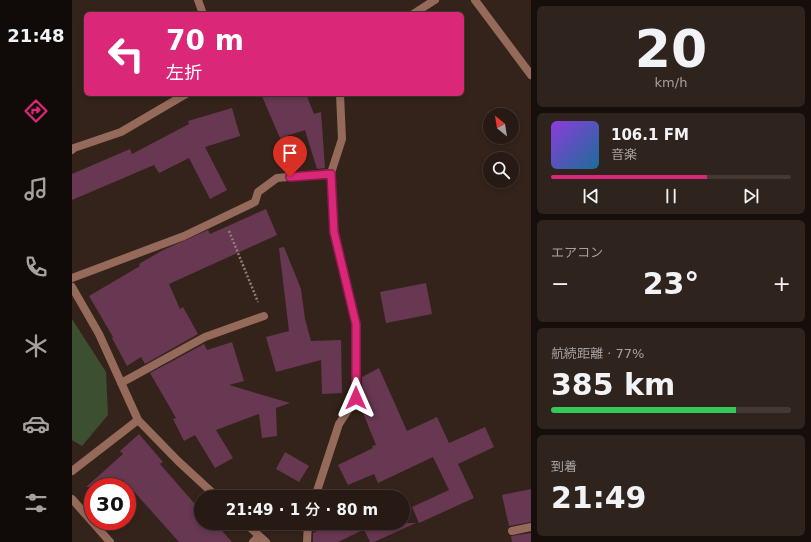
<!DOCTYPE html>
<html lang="ja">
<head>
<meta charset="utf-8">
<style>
  :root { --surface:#271a14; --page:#2f231d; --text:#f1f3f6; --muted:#a4a1a0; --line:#433834; --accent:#db2777 }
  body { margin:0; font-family:"DejaVu Sans","Noto Sans JP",sans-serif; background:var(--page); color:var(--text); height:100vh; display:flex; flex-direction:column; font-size:15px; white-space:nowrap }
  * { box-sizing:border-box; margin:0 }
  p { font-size:13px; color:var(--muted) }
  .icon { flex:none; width:22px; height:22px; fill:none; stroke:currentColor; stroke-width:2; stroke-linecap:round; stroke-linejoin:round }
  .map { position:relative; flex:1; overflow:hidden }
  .drawer { display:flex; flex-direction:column; gap:6px; padding:6px; background:#150e0b; width:280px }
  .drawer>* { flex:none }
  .top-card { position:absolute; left:12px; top:12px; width:380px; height:84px; border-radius:6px; box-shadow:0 2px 6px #0003,0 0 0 1px var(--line); background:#db2777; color:#fff; overflow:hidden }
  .needle { width:26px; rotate:330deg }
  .fabs { position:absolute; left:411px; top:108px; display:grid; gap:8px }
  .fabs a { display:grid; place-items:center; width:36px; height:36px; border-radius:50%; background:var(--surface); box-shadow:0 2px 6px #0003,0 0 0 1px var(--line); font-size:20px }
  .speed { position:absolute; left:12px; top:478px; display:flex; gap:8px; font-size:20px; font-weight:700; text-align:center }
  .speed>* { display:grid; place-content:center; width:52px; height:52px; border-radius:50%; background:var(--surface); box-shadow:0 2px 6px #0003,0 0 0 1px var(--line); line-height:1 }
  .speed .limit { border:6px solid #d22; background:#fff; color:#111 }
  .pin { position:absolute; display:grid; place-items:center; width:34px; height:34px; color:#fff; margin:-41px -17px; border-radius:50% 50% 50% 0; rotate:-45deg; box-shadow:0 0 4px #0007 }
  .pin .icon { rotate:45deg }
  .me { position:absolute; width:44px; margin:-22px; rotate:0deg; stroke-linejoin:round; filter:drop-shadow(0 0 3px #0008) }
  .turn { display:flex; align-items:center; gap:14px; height:84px; padding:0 16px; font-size:18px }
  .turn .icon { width:52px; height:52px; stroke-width:2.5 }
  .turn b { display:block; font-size:28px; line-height:34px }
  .big { font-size:30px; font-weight:600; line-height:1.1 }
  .drawer .tile { flex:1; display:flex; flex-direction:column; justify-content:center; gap:6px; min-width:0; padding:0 14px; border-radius:6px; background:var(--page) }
  .drawer .dial { align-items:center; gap:0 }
  .dial b { font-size:52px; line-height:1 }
  .song { display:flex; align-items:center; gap:12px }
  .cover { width:48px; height:48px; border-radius:6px; background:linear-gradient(135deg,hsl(270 70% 55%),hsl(200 70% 35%)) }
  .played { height:4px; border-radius:2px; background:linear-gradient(90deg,var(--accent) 65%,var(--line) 65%) }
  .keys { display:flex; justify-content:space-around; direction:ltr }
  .heat { display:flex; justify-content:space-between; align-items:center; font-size:22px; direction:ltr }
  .charge { height:6px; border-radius:3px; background:linear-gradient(90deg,#34c759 77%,var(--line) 0) }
  .trip { position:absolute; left:122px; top:490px; width:216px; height:40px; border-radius:20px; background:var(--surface); box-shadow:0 2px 6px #0003,0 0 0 1px var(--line); font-weight:600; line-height:40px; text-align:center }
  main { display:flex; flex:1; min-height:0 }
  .menu { display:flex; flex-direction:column; width:72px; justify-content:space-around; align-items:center; background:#100a08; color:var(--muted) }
  .menu .icon { width:28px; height:28px }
  .menu .current { color:var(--accent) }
  .menu b { font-size:18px; color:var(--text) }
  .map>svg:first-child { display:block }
  .green { fill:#3d4f31 }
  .building { fill:#683752 }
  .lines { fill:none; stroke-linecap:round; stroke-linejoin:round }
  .path { stroke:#8e7f78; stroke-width:2.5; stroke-dasharray:2 2; stroke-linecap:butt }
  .minor { stroke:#966a5a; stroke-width:8 }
  .tertiary { stroke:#966a5a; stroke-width:8 }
  .route-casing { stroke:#8e194d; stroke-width:10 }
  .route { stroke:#db2777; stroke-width:7 }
</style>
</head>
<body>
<main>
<nav class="menu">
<b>21:48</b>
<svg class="icon current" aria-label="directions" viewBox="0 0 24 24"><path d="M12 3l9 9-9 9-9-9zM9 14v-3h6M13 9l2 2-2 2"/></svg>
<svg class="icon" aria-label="music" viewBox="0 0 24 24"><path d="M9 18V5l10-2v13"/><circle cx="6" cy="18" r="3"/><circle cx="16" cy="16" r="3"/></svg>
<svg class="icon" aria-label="phone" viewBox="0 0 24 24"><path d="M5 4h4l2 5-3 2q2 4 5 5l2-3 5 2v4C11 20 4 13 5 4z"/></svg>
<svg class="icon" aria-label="climate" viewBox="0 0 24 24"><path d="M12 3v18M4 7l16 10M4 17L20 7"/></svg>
<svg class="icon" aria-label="car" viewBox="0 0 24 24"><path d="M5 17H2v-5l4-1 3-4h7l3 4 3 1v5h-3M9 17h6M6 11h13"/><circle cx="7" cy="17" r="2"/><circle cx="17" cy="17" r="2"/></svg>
<svg class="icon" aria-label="filters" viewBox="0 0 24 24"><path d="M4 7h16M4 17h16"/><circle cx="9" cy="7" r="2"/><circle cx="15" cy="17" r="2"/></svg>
</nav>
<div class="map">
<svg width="459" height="542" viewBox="0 0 459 542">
  <rect width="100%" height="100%" fill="#34231a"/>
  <path class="green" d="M 0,319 L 34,372 L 36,415 L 10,446 L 0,440 Z"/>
  <path class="building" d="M 189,94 L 234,94 L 242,114 L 249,112 L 253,168 L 245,169 L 233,130 L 208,138 Z
    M 160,108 L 168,136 L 133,147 L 155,190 L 138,199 L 117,158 L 87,173 L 82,165 L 0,200 L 0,174 L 58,149 L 60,154 L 117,124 L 116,121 Z
    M 194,209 L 205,235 L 97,284 L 108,309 L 111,307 L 126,334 L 73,364 L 69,357 L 55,366 L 40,338 L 41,337 L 17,296 L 68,266 L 67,264 L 91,250 L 136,230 L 138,234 Z
    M 212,247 L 229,289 L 233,319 L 239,341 L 269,340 L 270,393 L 250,394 L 249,360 L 204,372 L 194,337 L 217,331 L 207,248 Z
    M 354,283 L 360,314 L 314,323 L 308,292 Z
    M 160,342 L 172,381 L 157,385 L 218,403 L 204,408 L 205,436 L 190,438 L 187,414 L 144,430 L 161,458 L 143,468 L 123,435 L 112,441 L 101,419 L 104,418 L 78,373 L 132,344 L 135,350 Z
    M 307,368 L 335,431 L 365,417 L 377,443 L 413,427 L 422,447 L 386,464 L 402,498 L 347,523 L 340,507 L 377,490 L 361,457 L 306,483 L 302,474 L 276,485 L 266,465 L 301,448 L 300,446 L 304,445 L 287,403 L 290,398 L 290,377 Z
    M 67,434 L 91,462 L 88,464 L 129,511 L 129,523 L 143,523 L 160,542 L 107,542 L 57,486 L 55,487 L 14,487 L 51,454 L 48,451 Z
    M 213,452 L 237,466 L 227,482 L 204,469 Z
    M 459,489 L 459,522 L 437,526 L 430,495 Z
    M 258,523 L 288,523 L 291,530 L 266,542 L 241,542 L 241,533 L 259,524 Z
    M 289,523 L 344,523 L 302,542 L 298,542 Z
    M 459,533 L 459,542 L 440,542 L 439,536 Z"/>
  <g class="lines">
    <path class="path" d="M 157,231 L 186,302"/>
    <path class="minor" d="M 126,0 L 131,14
      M 341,14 L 363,0
      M 0,150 L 2,148 L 49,132 L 114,94
      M 0,278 L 112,236 L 183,202 L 186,192 L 205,178 L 259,173
      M 0,287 L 27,334 L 66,420 L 106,461 L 145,497
      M 49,383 L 133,337 L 192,316
      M 0,471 L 66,420
      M 243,497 L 267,424 L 284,398 L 284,324 L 262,232 L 259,173 L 270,139 L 268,94
      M 0,499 L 38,542
      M 173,523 L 194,542
      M 440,531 L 459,527
      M 181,542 L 187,536
      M 235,542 L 236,523"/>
    <path class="tertiary" d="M 403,0 L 459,75"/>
  </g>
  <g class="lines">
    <defs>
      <path id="route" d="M 218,177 L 259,174 L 262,232 L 284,324 L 284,398"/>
    </defs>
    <use href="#route" class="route-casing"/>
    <use href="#route" class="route"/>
  </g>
</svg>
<div class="fabs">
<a><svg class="needle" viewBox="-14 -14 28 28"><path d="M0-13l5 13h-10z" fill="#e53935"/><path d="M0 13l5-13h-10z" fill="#a4a1a0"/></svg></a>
<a><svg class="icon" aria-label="search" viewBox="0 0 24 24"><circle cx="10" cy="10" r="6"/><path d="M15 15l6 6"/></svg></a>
</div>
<div class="speed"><div class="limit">30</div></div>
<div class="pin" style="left:218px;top:177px;background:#d93025"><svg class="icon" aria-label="arrive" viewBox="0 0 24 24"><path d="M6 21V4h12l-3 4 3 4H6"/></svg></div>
<svg class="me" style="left:284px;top:398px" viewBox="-20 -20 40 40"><path d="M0-17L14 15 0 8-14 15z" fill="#db2777" stroke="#fff" stroke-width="4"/></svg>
<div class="trip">21:49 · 1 分 · 80 m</div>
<div class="top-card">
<div class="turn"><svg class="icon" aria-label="left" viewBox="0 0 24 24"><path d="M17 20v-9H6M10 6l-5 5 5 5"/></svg><div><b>70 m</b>左折</div></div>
</div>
</div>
<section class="drawer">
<div class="tile dial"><b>20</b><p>km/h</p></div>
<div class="tile">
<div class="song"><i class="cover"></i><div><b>106.1 FM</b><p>音楽</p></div></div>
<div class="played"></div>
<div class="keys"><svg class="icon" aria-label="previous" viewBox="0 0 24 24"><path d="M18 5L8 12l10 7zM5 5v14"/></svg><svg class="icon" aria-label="pause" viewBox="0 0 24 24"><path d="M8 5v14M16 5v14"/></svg><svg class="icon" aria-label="next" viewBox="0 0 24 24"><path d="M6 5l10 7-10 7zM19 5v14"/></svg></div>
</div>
<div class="tile"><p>エアコン</p>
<div class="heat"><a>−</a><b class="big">23°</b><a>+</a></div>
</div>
<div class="tile"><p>航続距離 · 77%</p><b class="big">385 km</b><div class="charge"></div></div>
<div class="tile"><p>到着</p><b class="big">21:49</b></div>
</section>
</main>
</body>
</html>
